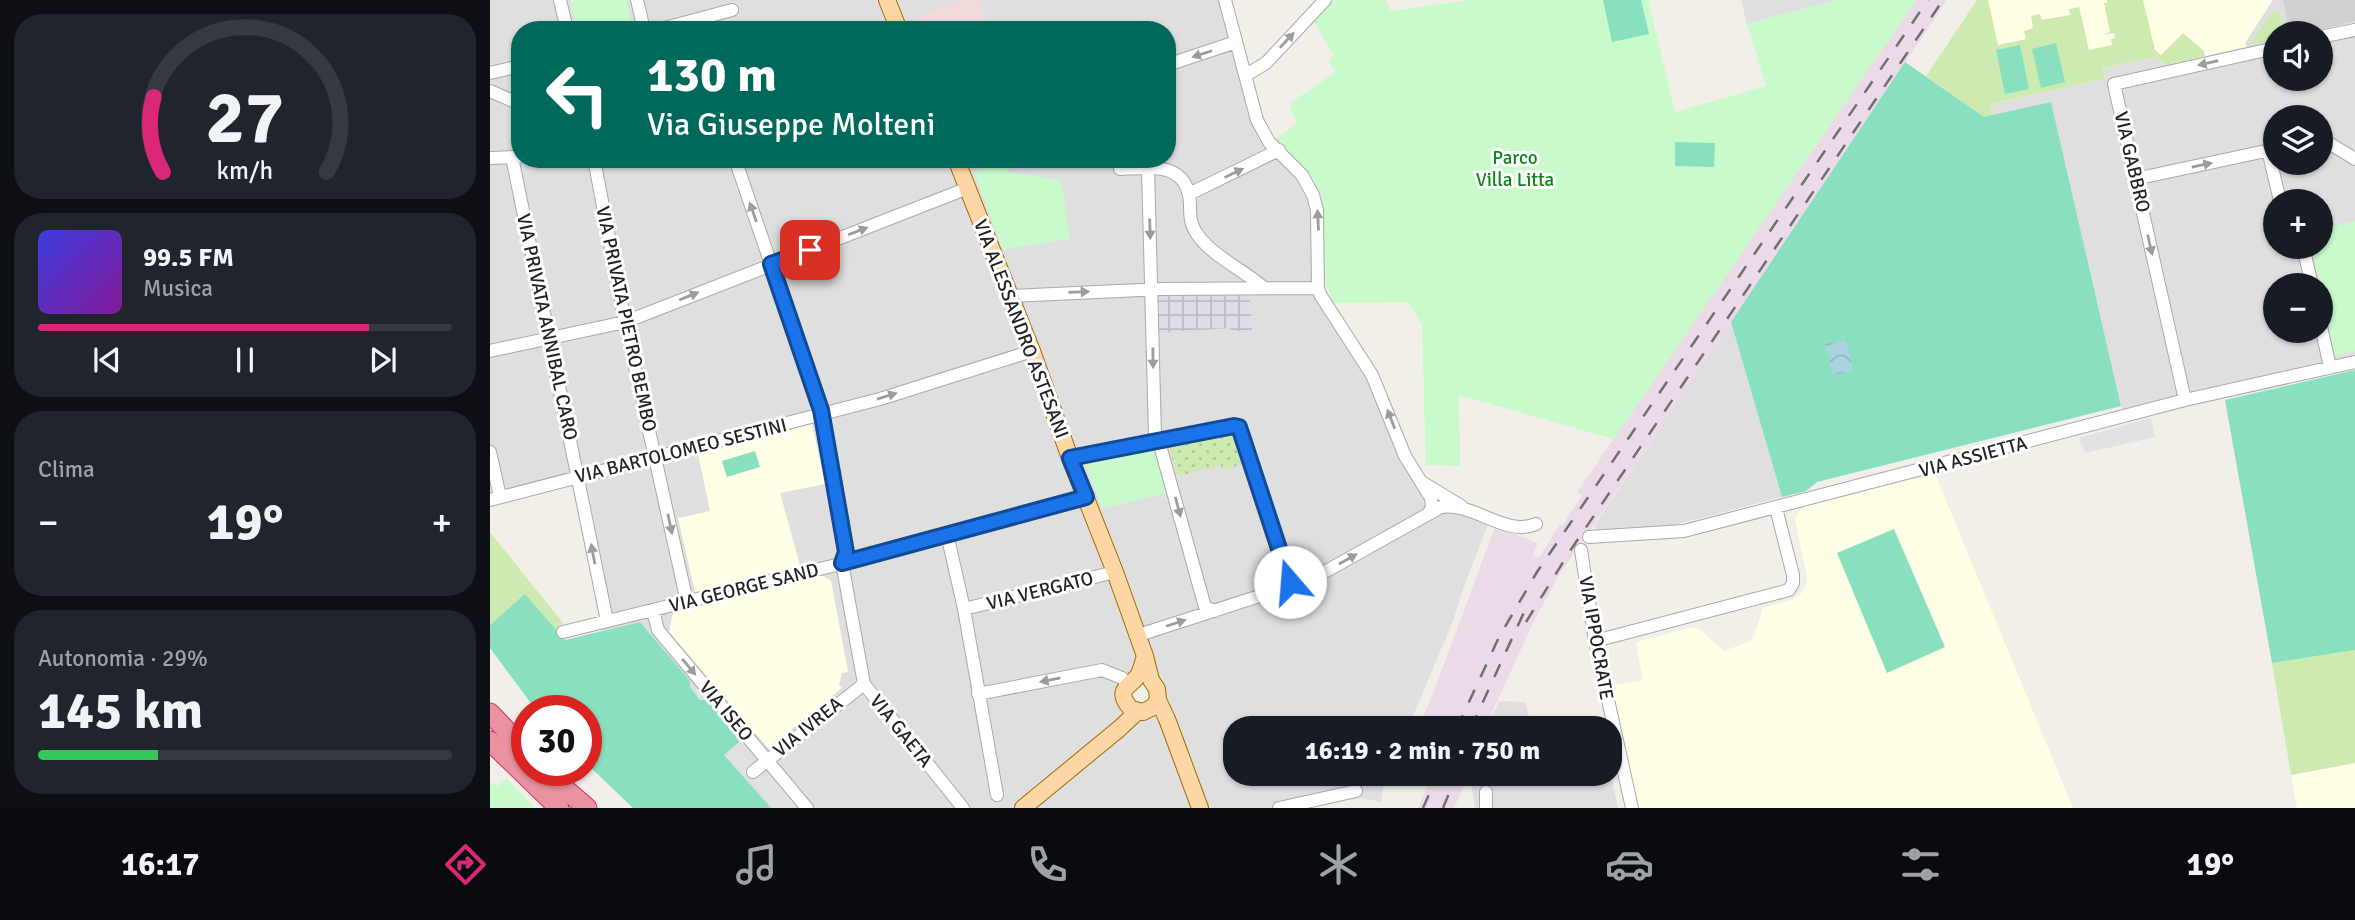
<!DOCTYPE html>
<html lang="it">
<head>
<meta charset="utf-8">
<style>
  :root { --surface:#171b24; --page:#20242c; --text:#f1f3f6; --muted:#9ea1a6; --line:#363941; --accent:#db2777 }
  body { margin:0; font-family:Signika,sans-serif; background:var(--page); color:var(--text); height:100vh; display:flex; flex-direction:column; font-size:26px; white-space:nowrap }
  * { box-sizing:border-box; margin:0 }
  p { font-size:23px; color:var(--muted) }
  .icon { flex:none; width:38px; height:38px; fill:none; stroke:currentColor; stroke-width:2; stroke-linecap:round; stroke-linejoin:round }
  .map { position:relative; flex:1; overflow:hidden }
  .drawer { display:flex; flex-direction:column; gap:14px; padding:14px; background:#0d0f14; width:490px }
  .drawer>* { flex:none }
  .banner { position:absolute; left:21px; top:21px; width:665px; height:147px; border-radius:28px; box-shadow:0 2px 5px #0004; background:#00695c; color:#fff; overflow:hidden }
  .controls { position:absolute; left:1773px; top:21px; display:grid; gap:14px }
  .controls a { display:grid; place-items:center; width:70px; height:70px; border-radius:50%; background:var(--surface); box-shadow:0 2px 5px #0004; font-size:35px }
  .speed { position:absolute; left:21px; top:695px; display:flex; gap:14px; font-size:35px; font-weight:700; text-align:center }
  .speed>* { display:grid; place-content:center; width:91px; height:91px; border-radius:50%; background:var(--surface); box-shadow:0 2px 5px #0004; line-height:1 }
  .speed .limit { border:10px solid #d22; background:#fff; color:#111 }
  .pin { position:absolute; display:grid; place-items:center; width:60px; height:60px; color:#fff; margin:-30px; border-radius:14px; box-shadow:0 4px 10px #0006 }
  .me { position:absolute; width:77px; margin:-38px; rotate:342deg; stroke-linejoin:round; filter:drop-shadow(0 0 5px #0008) }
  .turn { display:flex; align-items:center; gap:24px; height:147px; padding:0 21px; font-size:32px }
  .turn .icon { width:91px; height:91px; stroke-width:2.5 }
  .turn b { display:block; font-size:49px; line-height:60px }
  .big { font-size:52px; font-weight:700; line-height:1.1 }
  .drawer .widget { flex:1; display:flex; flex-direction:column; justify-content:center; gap:10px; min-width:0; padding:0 24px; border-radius:28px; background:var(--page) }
  .drawer .dial { align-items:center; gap:0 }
  .dial svg { height:182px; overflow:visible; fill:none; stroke:var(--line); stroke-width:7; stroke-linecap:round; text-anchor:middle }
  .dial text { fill:var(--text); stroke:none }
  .song { display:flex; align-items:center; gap:21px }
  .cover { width:84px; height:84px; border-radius:10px; background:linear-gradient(135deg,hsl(240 70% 55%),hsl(290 70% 35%)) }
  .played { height:7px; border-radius:4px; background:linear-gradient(90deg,var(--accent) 80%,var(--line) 80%) }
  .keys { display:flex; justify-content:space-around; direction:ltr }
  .heat { display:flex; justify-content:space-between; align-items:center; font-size:38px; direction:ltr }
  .charge { height:10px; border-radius:5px; background:linear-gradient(90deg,#34c759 29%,var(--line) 0) }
  .trip { position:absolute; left:733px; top:716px; width:399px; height:70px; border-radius:28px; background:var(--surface); box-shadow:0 2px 5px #0004; font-weight:700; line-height:70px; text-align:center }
  .menu { display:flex; height:112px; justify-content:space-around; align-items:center; background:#090b0e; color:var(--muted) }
  .menu .icon { width:49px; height:49px }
  .menu .active { color:var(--accent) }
  .menu b { font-size:32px; color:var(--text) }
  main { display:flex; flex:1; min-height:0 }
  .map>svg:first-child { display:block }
  .residential { fill:#e0dfdf; fill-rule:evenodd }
  .commercial { fill:#f2dad9 }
  .industrial { fill:#ebdbe8 }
  .education { fill:#ffffe5 }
  .religious { fill:#d0d0d0 }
  .grass { fill:#cdebb0 }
  .park { fill:#c8facc }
  .garden { fill:url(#garden-dots) }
  .pitch { fill:#88e0be }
  .parking { fill:#e2e2e2 }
  .plaza { fill:url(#plaza-grid) }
  .water { fill:url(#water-waves) }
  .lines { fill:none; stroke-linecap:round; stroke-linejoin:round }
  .minor-casing { stroke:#a9a9a9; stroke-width:14 }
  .major-casing { stroke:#a06b00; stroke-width:18 }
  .highway-casing { stroke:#dc2a67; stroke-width:21 }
  .minor { stroke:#fff; stroke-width:12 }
  .major { stroke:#fcd6a4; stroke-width:16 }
  .highway { stroke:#e892a2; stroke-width:19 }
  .rail { stroke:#707070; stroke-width:2.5; stroke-dasharray:14 14; stroke-linecap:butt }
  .oneway { fill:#9c9c9c }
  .route-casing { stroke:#114b97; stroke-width:18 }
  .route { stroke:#1a73e8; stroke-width:12 }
  .labels { text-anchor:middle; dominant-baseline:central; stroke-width:6; stroke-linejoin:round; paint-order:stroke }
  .park-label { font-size:19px; fill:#0c8416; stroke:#fff }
  .street-label { font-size:19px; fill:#222; stroke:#fff }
</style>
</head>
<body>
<main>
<section class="drawer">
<div class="widget dial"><svg viewBox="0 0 100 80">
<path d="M14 69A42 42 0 1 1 86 69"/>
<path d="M14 69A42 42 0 0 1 10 36" stroke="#db2777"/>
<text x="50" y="56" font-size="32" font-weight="700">27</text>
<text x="50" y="72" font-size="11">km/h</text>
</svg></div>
<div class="widget">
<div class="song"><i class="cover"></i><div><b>99.5 FM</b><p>Musica</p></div></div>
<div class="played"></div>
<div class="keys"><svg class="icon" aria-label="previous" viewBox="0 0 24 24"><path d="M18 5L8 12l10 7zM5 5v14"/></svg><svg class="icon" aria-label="pause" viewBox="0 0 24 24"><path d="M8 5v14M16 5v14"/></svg><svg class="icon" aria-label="next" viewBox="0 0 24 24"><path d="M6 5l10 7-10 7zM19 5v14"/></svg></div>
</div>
<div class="widget"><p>Clima</p>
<div class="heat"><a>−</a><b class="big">19°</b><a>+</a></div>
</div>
<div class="widget"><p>Autonomia · 29%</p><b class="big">145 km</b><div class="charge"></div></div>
</section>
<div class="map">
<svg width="1865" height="808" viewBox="0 0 1865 808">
  <defs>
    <pattern id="garden-dots" width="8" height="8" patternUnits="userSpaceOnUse" patternTransform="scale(1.75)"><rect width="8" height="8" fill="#cdebb0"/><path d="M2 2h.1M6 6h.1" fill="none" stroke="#b0c997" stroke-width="1.8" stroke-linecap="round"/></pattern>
    <pattern id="plaza-grid" width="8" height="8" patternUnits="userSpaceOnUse" patternTransform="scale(1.75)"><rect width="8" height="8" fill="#dddde8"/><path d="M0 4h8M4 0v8" fill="none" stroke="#bdbdc7"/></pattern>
    <pattern id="water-waves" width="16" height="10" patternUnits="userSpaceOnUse" patternTransform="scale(1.75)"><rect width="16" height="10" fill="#aad3df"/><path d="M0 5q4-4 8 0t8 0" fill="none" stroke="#92b5bf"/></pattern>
  </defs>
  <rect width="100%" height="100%" fill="#f2efe9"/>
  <path class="residential" d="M 0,0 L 735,0 L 766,121 L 822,195 L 829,287 L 871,350 L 930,480 L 939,513 L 932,482 L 1000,519 L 973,589 L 963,621 L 918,728 L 746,728 L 746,774 L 897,774 L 894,781 L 891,802 L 872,798 L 803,808 L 710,808 L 663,680 L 642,681 L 639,705 L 630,728 L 532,808 L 281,808 L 233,755 L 249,740 L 199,687 L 199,681 L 150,622 L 112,631 L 82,483 L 0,504 L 0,159 L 677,159 L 677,30 L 496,30 L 489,2 L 410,30 L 30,30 L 30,156 L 0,157 Z
    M 1251,0 L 1346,0 L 1257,24 Z
    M 1487,0 L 1865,0 L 1865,360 L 1633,414 L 1561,103 L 1494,117 L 1436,76 ZM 1785,33 L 1830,33 L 1830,79 L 1785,79 ZM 1785,117 L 1830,117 L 1830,163 L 1785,163 ZM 1785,201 L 1830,201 L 1830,247 L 1785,247 ZM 1785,285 L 1830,285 L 1830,331 L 1785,331 Z
    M 1241,322 L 1292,497 L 1165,530 L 1108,531 L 1104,526 Z
    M 1009,701 L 1035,702 L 1042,728 L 997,728 Z
    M 662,711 L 678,723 L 708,808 L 535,808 L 649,713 Z
    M 1120,772 L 1128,808 L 985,808 L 979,774 L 1055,774 L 1058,782 L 1093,774 Z"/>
  <path class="commercial" d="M 470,0 L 489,2 L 496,30 L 409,30 L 408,27 Z"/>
  <path class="industrial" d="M 1426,0 L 1457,0 L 1223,350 L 1068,577 L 1043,623 L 995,728 L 928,728 L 944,691 L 1005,527 L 1048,543 L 1043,555 L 1049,558 L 1070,524 L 1072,525 L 1092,496 L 1087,492 Z
    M 922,774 L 975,774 L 978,776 L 964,808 L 928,808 L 939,782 Z"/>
  <path class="education" d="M 1487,0 L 1783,0 L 1755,43 L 1756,47 L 1675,65 L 1665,57 L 1613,68 L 1615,79 L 1500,104 L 1502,115 L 1436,76 Z
    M 322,424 L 335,484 L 290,493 L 310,565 L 205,592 L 188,518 L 220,511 L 208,454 Z
    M 1445,474 L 1583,808 L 1149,808 L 1118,686 L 1153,680 L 1146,642 L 1203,627 L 1209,629 L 1234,651 L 1258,642 L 1264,636 L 1273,608 L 1304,599 L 1310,595 L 1316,584 L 1317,576 L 1305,520 L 1310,510 L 1316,506 Z
    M 332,575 L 341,581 L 358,672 L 352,673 L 349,685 L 352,688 L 278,748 L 179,632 L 183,613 Z
    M 1865,763 L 1865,808 L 1807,808 L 1801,775 Z"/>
  <path class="religious" d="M 1793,0 L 1865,0 L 1865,21 L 1816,33 L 1800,33 Z"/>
  <path class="grass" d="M 1487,0 L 1498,0 L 1508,45 L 1536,39 L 1534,31 L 1543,28 L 1541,16 L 1550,14 L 1552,20 L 1580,15 L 1579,9 L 1589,7 L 1599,50 L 1622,45 L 1621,39 L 1625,38 L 1624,33 L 1614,35 L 1620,32 L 1614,3 L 1617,3 L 1617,0 L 1653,0 L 1665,50 L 1671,55 L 1693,33 L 1714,51 L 1715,56 L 1675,65 L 1665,57 L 1613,68 L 1615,79 L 1500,104 L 1502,115 L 1494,117 L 1436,76 Z
    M 1783,10 L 1789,11 L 1794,33 L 1785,33 L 1785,40 L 1759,45 Z
    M 0,532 L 73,623 L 66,630 L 35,595 L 0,625 Z
    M 1865,650 L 1865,763 L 1801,775 L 1782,663 Z"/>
  <path class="park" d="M 80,0 L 136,0 L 142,26 L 125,30 L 87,30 Z
    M 844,0 L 896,0 L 900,11 L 979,0 L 1158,0 L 1185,112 L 1276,86 L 1257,24 L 1346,0 L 1426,0 L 1124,439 L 969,395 L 970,466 L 936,465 L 932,325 L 918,302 L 843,303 L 834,278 L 833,232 L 826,189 L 786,139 L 807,123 L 800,109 L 803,108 L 800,103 L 846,72 L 839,63 L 843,54 L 824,21 Z
    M 491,159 L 517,159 L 518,172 L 571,180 L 580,239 L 513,250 L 484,172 L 493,169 Z
    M 1865,221 L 1865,351 L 1844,356 L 1822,247 L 1830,247 L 1831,229 Z
    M 665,452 L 677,493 L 612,509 L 595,462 L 627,453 Z
    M 16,778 L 45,808 L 0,808 L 0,781 L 7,787 Z"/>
  <path class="garden" d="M 743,435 L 746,438 L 752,464 L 733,470 L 731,465 L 688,476 L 679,447 Z"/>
  <path class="pitch" d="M 1113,0 L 1151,0 L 1159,34 L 1122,42 Z
    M 1566,43 L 1575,82 L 1551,88 L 1542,49 Z
    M 1530,45 L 1539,89 L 1515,94 L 1506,50 Z
    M 1415,62 L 1494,117 L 1561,102 L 1631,406 L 1327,482 L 1316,491 L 1292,497 L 1241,322 Z
    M 1185,142 L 1225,143 L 1224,167 L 1185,166 Z
    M 1865,370 L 1865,650 L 1782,663 L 1735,400 Z
    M 265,451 L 270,467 L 237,477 L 232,461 Z
    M 1404,529 L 1455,647 L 1397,673 L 1347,553 Z
    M 35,594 L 75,640 L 150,622 L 200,681 L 200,687 L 210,700 L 216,700 L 250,741 L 234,755 L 281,808 L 143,808 L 96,763 L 96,710 L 46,710 L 0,648 L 0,625 Z"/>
  <path class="parking" d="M 1661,418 L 1665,437 L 1595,453 L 1589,438 Z
    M 248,748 L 274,779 L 282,772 L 311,808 L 284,808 L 265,786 L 267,784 L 258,772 L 253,775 L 237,756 Z"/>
  <path class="plaza" d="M 760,292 L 762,331 L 741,331 L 740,328 L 667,333 L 666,296 Z"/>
  <path class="water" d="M 1357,340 L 1363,370 L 1343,375 L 1335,344 Z"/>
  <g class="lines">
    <defs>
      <path id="minor" d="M 70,0 L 77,30
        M 147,0 L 154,30
        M 735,0 L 767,120 L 779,142 L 812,175 L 823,195 L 827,210 L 828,288 L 831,296 L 882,375 L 915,456 L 941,498 L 942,507 L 939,513
        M 167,30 L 242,10
        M 1830,37 L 1865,30
        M 677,65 L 746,42
        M 0,73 L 30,66
        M 756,75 L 776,63 L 835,0
        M 0,91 L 30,104
        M 1830,141 L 1834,140 L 1865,159
        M 1778,150 L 1790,201
        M 22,157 L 117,621
        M 0,158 L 28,157
        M 104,159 L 135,322 L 197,602
        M 245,159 L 331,410 L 356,552 L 352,563 L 374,684 L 473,808
        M 658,168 L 665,436 L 671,449 L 715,607 L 725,611
        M 630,169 C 662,168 698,161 700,204 C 700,216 700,224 707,234 C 723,257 753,269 774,288
        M 1645,179 L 1785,149
        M 699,194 L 789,150
        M 1808,247 L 1814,251 L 1822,285
        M 521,296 L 672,289 L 828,288
        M 1830,322 L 1840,367
        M 0,351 L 135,322 L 478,188
        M 1695,400 L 1624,84 L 1785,48
        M 0,452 L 9,492
        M 580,458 L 749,427 L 800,582 L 797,589
        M 933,483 L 971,506
        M 0,500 L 390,399 L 542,351
        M 457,534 L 474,609 L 507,795
        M 1099,537 L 1194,531 L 1695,400 L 1865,362
        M 1091,550 L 1105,641 L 1142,808
        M 474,609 L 625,572
        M 163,610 L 168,630 L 317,808
        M 73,632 L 342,566 L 596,497
        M 649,638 L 655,633 L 822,579 L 951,507 C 984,502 1015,537 1046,524
        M 1105,641 L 1299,590 L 1303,583 L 1303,575 L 1286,508
        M 488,694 L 612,670 L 632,678 L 638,684
        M 263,772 L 374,684
        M 996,792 L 996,808
        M 789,808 L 866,791"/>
      <path id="major" d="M 397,0 L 409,30
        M 466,159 L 542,351 L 580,458 L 625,572 L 655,656 L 661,680 L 667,689 L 668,700 L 677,719 L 710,808
        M 655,656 C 653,662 652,668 649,674 C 641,688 623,688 641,709 L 653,712 L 663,707 L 668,700
        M 533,808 L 630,728 L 647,712"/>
      <path id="highway" d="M 0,713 L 37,752
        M 0,741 L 69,808
        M 58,774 L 97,808"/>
    </defs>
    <use href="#minor" class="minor-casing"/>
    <use href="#major" class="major-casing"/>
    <use href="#highway" class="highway-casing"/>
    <use href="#minor" class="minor"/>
    <use href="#major" class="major"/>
    <use href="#highway" class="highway"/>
    <path class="rail" d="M 1036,622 L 1080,551 L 1453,0
      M 967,728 L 1009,637 L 1047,572 L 1438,0
      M 981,728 L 1035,610
      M 933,808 L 948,774
      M 953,808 L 967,774"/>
  </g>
  <defs><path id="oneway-solid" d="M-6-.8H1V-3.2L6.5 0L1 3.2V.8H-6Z" transform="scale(1.75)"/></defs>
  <g class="oneway">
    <use href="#oneway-solid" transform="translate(797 40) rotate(-47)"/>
    <use href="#oneway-solid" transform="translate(712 54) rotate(162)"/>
    <use href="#oneway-solid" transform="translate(1718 63) rotate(167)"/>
    <use href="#oneway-solid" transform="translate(1712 165) rotate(-12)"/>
    <use href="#oneway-solid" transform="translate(744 173) rotate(-26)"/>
    <use href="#oneway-solid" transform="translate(263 212) rotate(-109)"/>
    <use href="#oneway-solid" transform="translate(828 220) rotate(-93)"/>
    <use href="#oneway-solid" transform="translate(660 229) rotate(88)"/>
    <use href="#oneway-solid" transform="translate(368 231) rotate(-21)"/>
    <use href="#oneway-solid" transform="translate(1660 245) rotate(77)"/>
    <use href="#oneway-solid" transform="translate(589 292) rotate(-2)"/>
    <use href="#oneway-solid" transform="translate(199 296) rotate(-22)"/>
    <use href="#oneway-solid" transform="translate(663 358) rotate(89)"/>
    <use href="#oneway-solid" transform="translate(397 396) rotate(-17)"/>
    <use href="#oneway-solid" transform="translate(901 419) rotate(-111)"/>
    <use href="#oneway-solid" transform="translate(688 507) rotate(75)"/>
    <use href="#oneway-solid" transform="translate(180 524) rotate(78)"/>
    <use href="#oneway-solid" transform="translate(103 554) rotate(-101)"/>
    <use href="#oneway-solid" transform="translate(858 559) rotate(-29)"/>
    <use href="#oneway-solid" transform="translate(686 623) rotate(-18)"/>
    <use href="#oneway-solid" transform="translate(199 667) rotate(50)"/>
    <use href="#oneway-solid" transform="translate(560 680) rotate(169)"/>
  </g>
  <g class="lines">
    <defs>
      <path id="route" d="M 320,250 L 281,264 L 331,410 L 356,552 L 352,563 L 596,497 L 580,458 L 744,426 L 749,427 L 800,582"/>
    </defs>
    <use href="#route" class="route-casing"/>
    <use href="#route" class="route"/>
  </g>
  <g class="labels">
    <g class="park-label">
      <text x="1025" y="158">Parco<tspan x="1025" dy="22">Villa Litta</tspan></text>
    </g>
    <g class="street-label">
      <text transform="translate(1642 162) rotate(77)">VIA GABBRO</text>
      <text transform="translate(136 319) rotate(78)">VIA PRIVATA PIETRO BEMBO</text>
      <text transform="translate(57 327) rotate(78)">VIA PRIVATA ANNIBAL CARO</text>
      <text transform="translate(531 329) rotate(69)">VIA ALESSANDRO ASTESANI</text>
      <text transform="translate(191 451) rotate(-14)">VIA BARTOLOMEO SESTINI</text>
      <text transform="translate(1483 457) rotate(-15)">VIA ASSIETTA</text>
      <text transform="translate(254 588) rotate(-14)">VIA GEORGE SAND</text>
      <text transform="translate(550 591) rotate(-14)">VIA VERGATO</text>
      <text transform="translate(1106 638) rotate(80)">VIA IPPOCRATE</text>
      <text transform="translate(236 711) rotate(50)">VIA ISEO</text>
      <text transform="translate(318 727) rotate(-39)">VIA IVREA</text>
      <text transform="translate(411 731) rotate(51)">VIA GAETA</text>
    </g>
  </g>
</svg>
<div class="controls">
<a><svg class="icon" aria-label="sound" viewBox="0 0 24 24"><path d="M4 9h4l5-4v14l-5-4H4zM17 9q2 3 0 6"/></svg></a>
<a><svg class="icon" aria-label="layers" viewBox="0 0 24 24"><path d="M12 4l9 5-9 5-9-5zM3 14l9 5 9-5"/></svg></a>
<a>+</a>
<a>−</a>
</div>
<div class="speed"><div class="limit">30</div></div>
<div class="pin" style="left:320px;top:250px;background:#d93025"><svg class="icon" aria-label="arrive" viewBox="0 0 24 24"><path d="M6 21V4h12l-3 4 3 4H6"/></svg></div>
<svg class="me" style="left:800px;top:582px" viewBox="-20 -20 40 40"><circle r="19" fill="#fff"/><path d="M0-13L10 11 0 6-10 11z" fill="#1a73e8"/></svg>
<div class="trip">16:19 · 2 min · 750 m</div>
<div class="banner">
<div class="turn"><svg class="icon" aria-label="left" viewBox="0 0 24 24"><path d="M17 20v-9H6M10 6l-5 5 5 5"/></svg><div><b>130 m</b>Via Giuseppe Molteni</div></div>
</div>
</div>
</main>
<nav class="menu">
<b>16:17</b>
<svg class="icon active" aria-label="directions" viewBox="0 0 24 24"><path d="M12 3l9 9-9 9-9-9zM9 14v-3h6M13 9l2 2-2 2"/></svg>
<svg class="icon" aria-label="music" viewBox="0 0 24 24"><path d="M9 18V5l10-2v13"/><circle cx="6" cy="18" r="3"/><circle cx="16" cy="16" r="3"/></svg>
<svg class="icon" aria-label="phone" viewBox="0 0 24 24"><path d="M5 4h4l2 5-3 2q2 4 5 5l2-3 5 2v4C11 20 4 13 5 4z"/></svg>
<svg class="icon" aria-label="climate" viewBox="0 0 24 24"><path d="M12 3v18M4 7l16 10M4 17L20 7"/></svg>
<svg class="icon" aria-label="car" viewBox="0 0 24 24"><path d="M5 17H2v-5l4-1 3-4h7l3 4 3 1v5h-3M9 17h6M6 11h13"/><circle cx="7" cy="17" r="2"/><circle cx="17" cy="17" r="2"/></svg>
<svg class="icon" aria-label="filters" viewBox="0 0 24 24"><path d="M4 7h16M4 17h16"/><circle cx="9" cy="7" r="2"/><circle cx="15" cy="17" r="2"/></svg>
<b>19°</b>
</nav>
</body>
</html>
